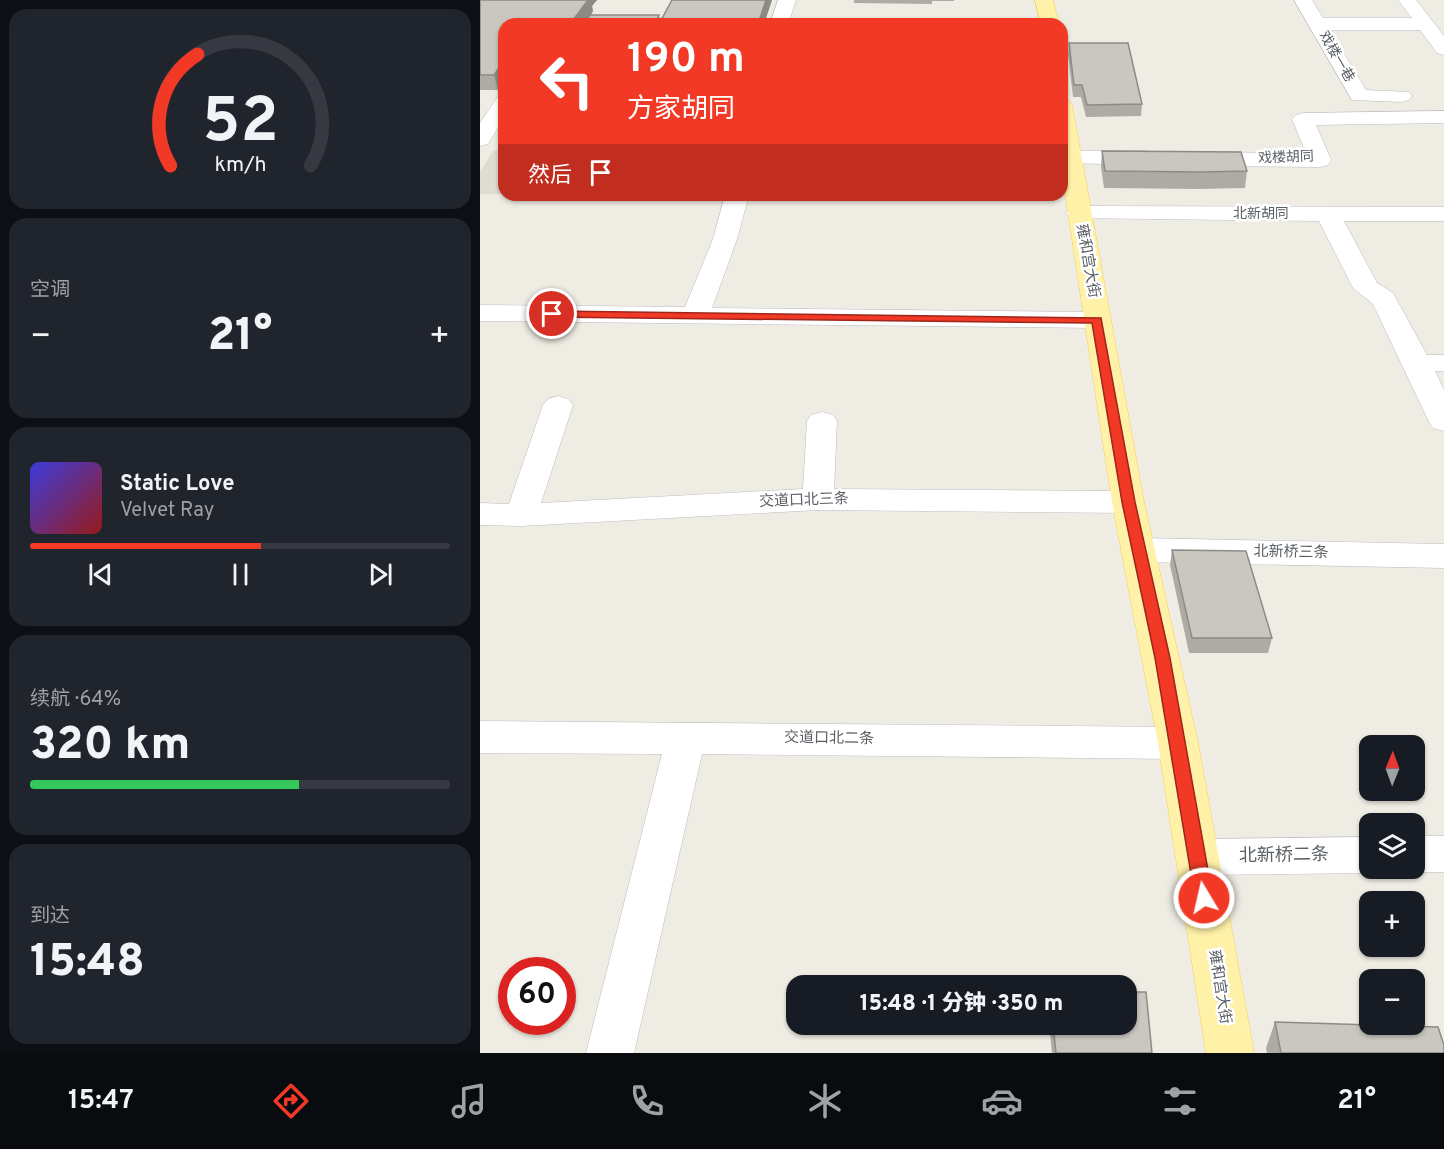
<!DOCTYPE html>
<html lang="zh">
<head>
<meta charset="utf-8">
<style>
  :root { --surface:#171b24; --page:#20242c; --text:#f1f3f6; --muted:#9ea1a6; --line:#363941; --accent:#f23926 }
  body { margin:0; font-family:Overpass,"Noto Sans SC",sans-serif; background:var(--page); color:var(--text); height:100vh; display:flex; flex-direction:column; font-size:22px; white-space:nowrap }
  * { box-sizing:border-box; margin:0 }
  p { font-size:20px; color:var(--muted) }
  .icon { flex:none; width:33px; height:33px; fill:none; stroke:currentColor; stroke-width:2; stroke-linecap:round; stroke-linejoin:round }
  .map { position:relative; flex:1; overflow:hidden }
  .side { display:flex; flex-direction:column; gap:9px; padding:9px; background:#0d0f14; width:480px }
  .side>* { flex:none }
  .guide { position:absolute; left:18px; top:18px; width:570px; height:183px; border-radius:18px; box-shadow:0 2px 4px #0004; background:#f23926; color:#fff; overflow:hidden }
  .needle { width:39px; rotate:1deg }
  .controls { position:absolute; left:879px; top:735px; display:grid; gap:12px }
  .controls a { display:grid; place-items:center; width:66px; height:66px; border-radius:12px; background:var(--surface); box-shadow:0 2px 4px #0004; font-size:30px }
  .speed { position:absolute; left:18px; top:957px; display:flex; gap:12px; font-size:30px; font-weight:700; text-align:center }
  .speed>* { display:grid; place-content:center; width:78px; height:78px; border-radius:50%; background:var(--surface); box-shadow:0 2px 4px #0004; line-height:1 }
  .speed .limit { border:9px solid #d22; background:#fff; color:#111 }
  .pin { position:absolute; display:grid; place-items:center; width:51px; height:51px; color:#fff; margin:-26px; border:3px solid #fff; border-radius:50%; box-shadow:0 2px 6px #0007 }
  .me { position:absolute; width:66px; margin:-33px; rotate:351deg; stroke-linejoin:round; filter:drop-shadow(0 0 4px #0008) }
  .turn { display:flex; align-items:center; gap:21px; height:126px; padding:0 30px; font-size:27px }
  .turn .icon { width:78px; height:78px; stroke-width:2.5 }
  .turn b { display:block; font-size:42px; line-height:51px }
  .then { display:flex; align-items:center; height:57px; padding:0 30px; background:#0003; gap:12px; font-size:22px }
  .big { font-size:45px; font-weight:800; line-height:1.1 }
  .side .card { flex:1; display:flex; flex-direction:column; justify-content:center; gap:9px; min-width:0; padding:0 21px; border-radius:18px; background:var(--page) }
  .side .dial { align-items:center; gap:0 }
  .dial svg { height:156px; overflow:visible; fill:none; stroke:var(--line); stroke-width:7; stroke-linecap:round; text-anchor:middle }
  .dial text { fill:var(--text); stroke:none }
  .song { display:flex; align-items:center; gap:18px }
  .cover { width:72px; height:72px; border-radius:9px; background:linear-gradient(135deg,hsl(240 70% 55%),hsl(0 70% 35%)) }
  .played { height:6px; border-radius:3px; background:linear-gradient(90deg,var(--accent) 55%,var(--line) 55%) }
  .keys { display:flex; justify-content:space-around; direction:ltr }
  .heat { display:flex; justify-content:space-between; align-items:center; font-size:33px; direction:ltr }
  .charge { height:9px; border-radius:4px; background:linear-gradient(90deg,#34c759 64%,var(--line) 0) }
  .trip { position:absolute; left:306px; top:975px; width:351px; height:60px; border-radius:18px; background:var(--surface); box-shadow:0 2px 4px #0004; font-weight:800; line-height:60px; text-align:center }
  .menu { display:flex; height:96px; justify-content:space-around; align-items:center; background:#090b0e; color:var(--muted) }
  .menu .icon { width:42px; height:42px }
  .menu .active { color:var(--accent) }
  .menu b { font-size:27px; color:var(--text) }
  main { display:flex; flex:1; min-height:0 }
  .map>svg:first-child { display:block }
  .education { fill:#dfdcd2 }
  .lines { fill:none; stroke-linecap:round; stroke-linejoin:round }
  .minor-casing { stroke:#b8bbc0; stroke-width:1 }
  .major-casing { stroke:#f8cd53; stroke-width:1 }
  .minor { fill:#fff; fill-rule:evenodd }
  .major { fill:#fff2a8; fill-rule:evenodd }
  .wall { fill:#aeaba5 }
  .shaded-wall { fill:#8d8b86 }
  .building { fill:#cac7c0; stroke:#8d8b86; stroke-width:1.5 }
  .route { fill:#f23926; stroke:#9d2519; stroke-width:1.5 }
  .labels { text-anchor:middle; dominant-baseline:central; stroke-width:5; stroke-linejoin:round; paint-order:stroke }
  .far-street-label { font-size:14px; fill:#5b6065; stroke:#fff }
  .street-label { font-size:15px; fill:#5b6065; stroke:#fff }
  .near-street-label { font-size:18px; fill:#5b6065; stroke:#fff }
</style>
</head>
<body>
<main>
<section class="side">
<div class="card dial"><svg viewBox="0 0 100 80">
<path d="M14 69A42 42 0 1 1 86 69"/>
<path d="M14 69A42 42 0 0 1 28 12" stroke="#f23926"/>
<text x="50" y="56" font-size="32" font-weight="700">52</text>
<text x="50" y="72" font-size="11">km/h</text>
</svg></div>
<div class="card"><p>空调</p>
<div class="heat"><a>−</a><b class="big">21°</b><a>+</a></div>
</div>
<div class="card">
<div class="song"><i class="cover"></i><div><b>Static Love</b><p>Velvet Ray</p></div></div>
<div class="played"></div>
<div class="keys"><svg class="icon" aria-label="previous" viewBox="0 0 24 24"><path d="M18 5L8 12l10 7zM5 5v14"/></svg><svg class="icon" aria-label="pause" viewBox="0 0 24 24"><path d="M8 5v14M16 5v14"/></svg><svg class="icon" aria-label="next" viewBox="0 0 24 24"><path d="M6 5l10 7-10 7zM19 5v14"/></svg></div>
</div>
<div class="card"><p>续航 · 64%</p><b class="big">320 km</b><div class="charge"></div></div>
<div class="card"><p>到达</p><b class="big">15:48</b></div>
</section>
<div class="map">
<svg width="964" height="1053" viewBox="0 0 964 1053">
  <rect width="100%" height="100%" fill="#efede3"/>
  <path class="education" d="M 24,147 L 24,194 L 0,194 L 0,172 L 13,151 Z"/>
  <g class="lines">
    <defs>
      <path id="minor" d="M 298,0 L 316,0 L 308,24 L 290,24 Z
        M 814,0 L 832,0 L 843,18 L 932,18 L 918,0 L 936,0 L 964,36 L 964,55 L 957,53 L 940,30 L 850,30 L 886,90 L 929,92 L 932,96 L 929,100 L 922,102 L 872,100 Z
        M 24,96 L 24,118 L 8,144 L 0,146 L 0,123 L 17,98 Z
        M 964,111 L 964,123 L 836,125 L 851,160 L 848,165 L 840,167 L 718,166 L 710,164 L 707,159 L 710,154 L 718,152 L 826,153 L 812,119 L 816,115 L 823,113 Z
        M 591,151 L 666,151 L 674,153 L 677,158 L 674,163 L 666,165 L 583,163 L 582,155 Z
        M 245,195 L 269,195 L 257,239 L 232,308 L 617,312 L 627,314 L 631,320 L 627,326 L 617,328 L 0,321 L 0,305 L 205,307 L 233,239 Z
        M 598,206 L 964,207 L 964,221 L 864,221 L 897,283 L 913,293 L 947,355 L 964,355 L 964,371 L 955,371 L 964,390 L 964,431 L 953,428 L 949,422 L 893,304 L 873,288 L 839,221 L 590,218 L 586,213 L 590,208 Z
        M 78,396 L 88,399 L 93,405 L 61,503 L 323,489 L 327,421 L 331,415 L 342,412 L 353,415 L 357,421 L 354,489 L 648,491 L 659,495 L 664,502 L 659,509 L 648,513 L 338,510 L 41,526 L 0,525 L 0,503 L 29,504 L 63,405 L 68,399 Z
        M 658,538 L 964,544 L 964,568 L 658,562 L 646,558 L 641,550 L 646,542 Z
        M 0,721 L 698,727 L 712,732 L 718,743 L 712,754 L 698,759 L 222,754 L 154,1053 L 106,1053 L 182,754 L 0,753 Z
        M 934,836 L 964,836 L 964,872 L 934,872 L 923,868 L 934,868 Z
        M 890,837 L 890,868 L 904,868 L 890,873 L 718,875 L 703,870 L 697,857 L 703,844 L 718,839 Z"/>
      <path id="major" d="M 555,0 L 573,0 L 579,24 L 561,24 Z
        M 582,99 L 589,101 L 592,105 L 664,502 L 718,743 L 774,1053 L 726,1053 L 678,743 L 632,502 L 582,173 Z"/>
    </defs>
    <use href="#minor" class="minor-casing"/>
    <use href="#major" class="major-casing"/>
    <use href="#minor" class="minor"/>
    <use href="#major" class="major"/>
  </g>
  <path class="wall" d="M 0,0 L 117,0 L 112,6 L 113,11 L 111,15 L 179,15 L 180,22 L 192,0 L 292,0 L 284,24 L 24,24 L 18,90 L 0,90 Z
    M 374,0 L 474,0 L 474,1 L 452,1 L 452,4 L 374,3 Z
    M 589,43 L 662,104 L 661,116 L 606,117 L 601,97 L 593,97 L 588,54 Z
    M 622,151 L 767,171 L 765,188 L 718,189 L 624,188 L 621,167 Z
    M 692,550 L 792,638 L 788,653 L 709,653 L 690,565 Z
    M 795,1022 L 964,1053 L 787,1053 L 786,1048 Z
    M 569,1024 L 646,1024 L 672,1053 L 572,1053 Z"/>
  <path class="shaded-wall" d="M 107,0 L 117,0 L 112,6 L 113,11 L 104,24 L 90,24 Z
    M 286,0 L 292,0 L 284,24 L 278,24 Z
    M 179,15 L 180,24 L 175,24 Z
    M 24,61 L 24,82 L 18,90 L 14,75 Z"/>
  <path class="building" d="M 0,0 L 108,0 L 90,24 L 24,24 L 24,61 L 14,75 L 0,75 Z
    M 192,0 L 286,0 L 278,24 L 179,24 Z
    M 110,15 L 179,15 L 175,24 L 104,24 Z
    M 589,43 L 648,43 L 662,104 L 607,105 L 602,85 L 594,85 Z
    M 622,151 L 761,152 L 767,171 L 720,172 L 625,171 Z
    M 692,550 L 766,551 L 792,638 L 712,638 Z
    M 646,992 L 666,992 L 672,1053 L 576,1053 L 573,1024 L 646,1024 Z
    M 795,1022 L 958,1027 L 964,1045 L 964,1053 L 801,1053 Z"/>
  <path class="route" d="M 72,311 L 621,318 L 655,502 L 690,658 L 733,898 L 731,904 L 724,907 L 718,904 L 715,898 L 675,658 L 642,502 L 612,323 L 68,317 L 66,314 Z"/>
  <g class="labels">
    <g class="far-street-label">
      <text transform="translate(856 57) rotate(60)">戏楼一巷</text>
      <text transform="translate(806 158) rotate(-2)">戏楼胡同</text>
      <text x="781" y="214">北新胡同</text>
    </g>
    <g class="street-label">
      <text transform="translate(607 261) rotate(80)">雍和宫大街</text>
      <text transform="translate(324 501) rotate(-2)">交道口北三条</text>
      <text transform="translate(811 553) rotate(1)">北新桥三条</text>
      <text transform="translate(349 739) rotate(1)">交道口北二条</text>
      <text transform="translate(739 987) rotate(81)">雍和宫大街</text>
    </g>
    <g class="near-street-label">
      <text transform="translate(804 856) rotate(-1)">北新桥二条</text>
    </g>
  </g>
</svg>
<div class="controls">
<a><svg class="needle" viewBox="-14 -14 28 28"><path d="M0-13l5 13h-10z" fill="#e53935"/><path d="M0 13l5-13h-10z" fill="#9ea1a6"/></svg></a>
<a><svg class="icon" aria-label="layers" viewBox="0 0 24 24"><path d="M12 4l9 5-9 5-9-5zM3 14l9 5 9-5"/></svg></a>
<a>+</a>
<a>−</a>
</div>
<div class="speed"><div class="limit">60</div></div>
<div class="pin" style="left:72px;top:314px;background:#d93025"><svg class="icon" aria-label="arrive" viewBox="0 0 24 24"><path d="M6 21V4h12l-3 4 3 4H6"/></svg></div>
<svg class="me" style="left:724px;top:898px" viewBox="-20 -20 40 40"><circle r="17" fill="#f23926" stroke="#fff" stroke-width="3"/><path d="M0-11L8 9 0 5-8 9z" fill="#fff"/></svg>
<div class="trip">15:48 · 1 分钟 · 350 m</div>
<div class="guide">
<div class="turn"><svg class="icon" aria-label="left" viewBox="0 0 24 24"><path d="M17 20v-9H6M10 6l-5 5 5 5"/></svg><div><b>190 m</b>方家胡同</div></div>
<div class="then">然后<svg class="icon" aria-label="arrive" viewBox="0 0 24 24"><path d="M6 21V4h12l-3 4 3 4H6"/></svg></div>
</div>
</div>
</main>
<nav class="menu">
<b>15:47</b>
<svg class="icon active" aria-label="directions" viewBox="0 0 24 24"><path d="M12 3l9 9-9 9-9-9zM9 14v-3h6M13 9l2 2-2 2"/></svg>
<svg class="icon" aria-label="music" viewBox="0 0 24 24"><path d="M9 18V5l10-2v13"/><circle cx="6" cy="18" r="3"/><circle cx="16" cy="16" r="3"/></svg>
<svg class="icon" aria-label="phone" viewBox="0 0 24 24"><path d="M5 4h4l2 5-3 2q2 4 5 5l2-3 5 2v4C11 20 4 13 5 4z"/></svg>
<svg class="icon" aria-label="climate" viewBox="0 0 24 24"><path d="M12 3v18M4 7l16 10M4 17L20 7"/></svg>
<svg class="icon" aria-label="car" viewBox="0 0 24 24"><path d="M5 17H2v-5l4-1 3-4h7l3 4 3 1v5h-3M9 17h6M6 11h13"/><circle cx="7" cy="17" r="2"/><circle cx="17" cy="17" r="2"/></svg>
<svg class="icon" aria-label="filters" viewBox="0 0 24 24"><path d="M4 7h16M4 17h16"/><circle cx="9" cy="7" r="2"/><circle cx="15" cy="17" r="2"/></svg>
<b>21°</b>
</nav>
</body>
</html>
